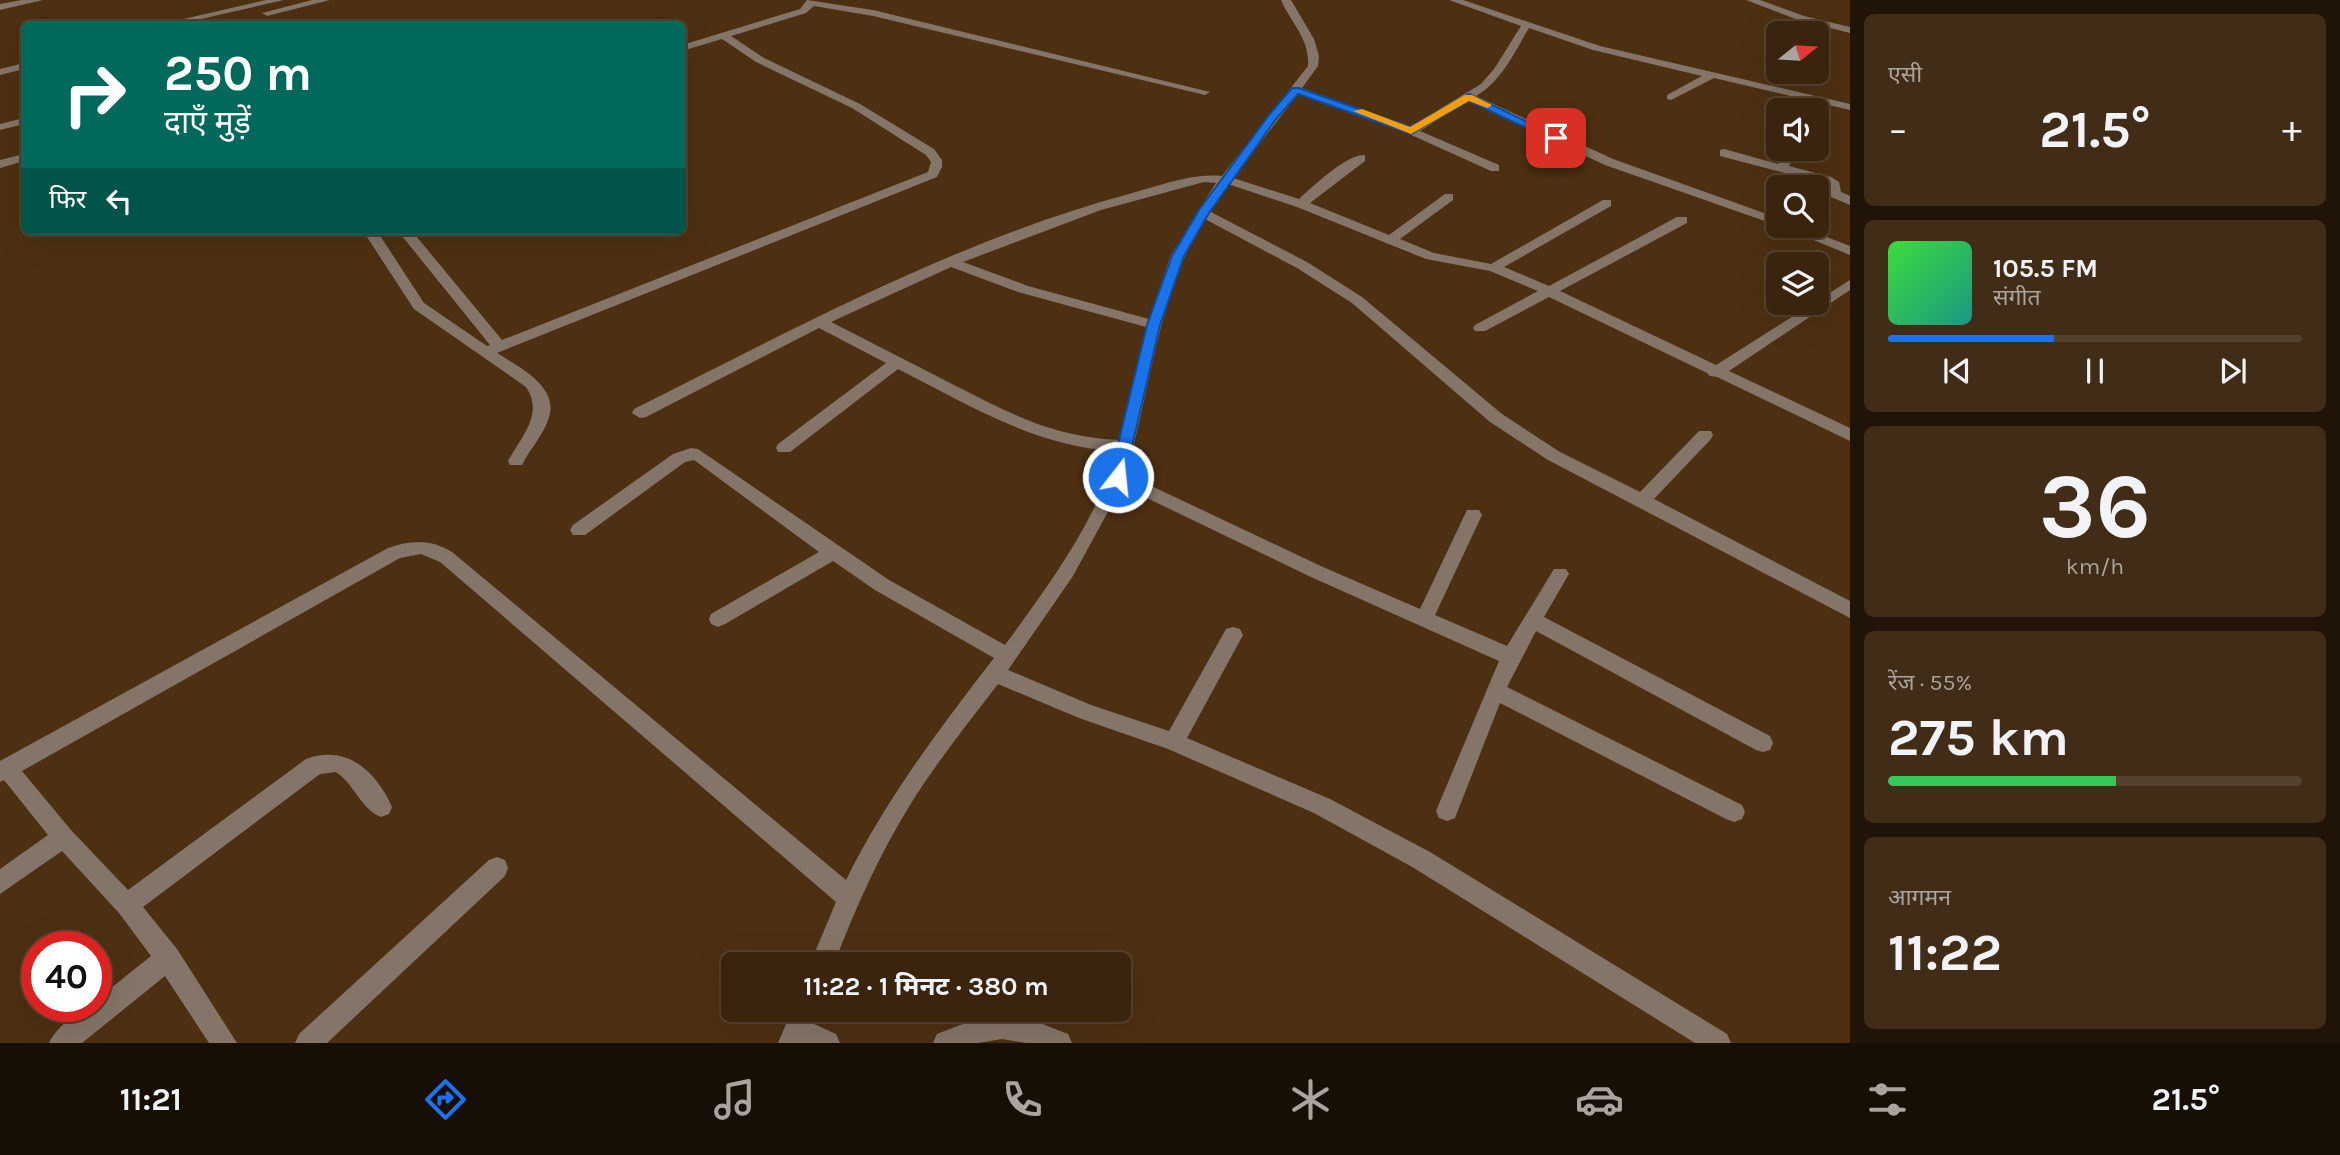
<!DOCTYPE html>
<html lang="hi">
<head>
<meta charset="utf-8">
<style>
  :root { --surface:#3a240e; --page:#412c17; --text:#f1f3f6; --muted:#aba49e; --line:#54412e; --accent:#1a73e8 }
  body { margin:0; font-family:Karla,"Noto Sans Devanagari",sans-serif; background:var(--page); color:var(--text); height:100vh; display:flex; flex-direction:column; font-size:26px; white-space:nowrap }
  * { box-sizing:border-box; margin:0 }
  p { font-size:23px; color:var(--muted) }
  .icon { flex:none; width:38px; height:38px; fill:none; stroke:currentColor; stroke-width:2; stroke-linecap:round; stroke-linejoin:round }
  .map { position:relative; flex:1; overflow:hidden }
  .panel { display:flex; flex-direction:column; gap:14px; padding:14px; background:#201408; width:490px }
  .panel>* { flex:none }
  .guide { position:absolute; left:21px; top:21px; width:665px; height:214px; border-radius:10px; box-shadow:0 7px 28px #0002,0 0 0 2px var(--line); background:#00695c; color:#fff; overflow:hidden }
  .needle { width:46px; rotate:72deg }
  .controls { position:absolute; left:1766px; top:21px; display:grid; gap:14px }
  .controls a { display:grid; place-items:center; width:63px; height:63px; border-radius:10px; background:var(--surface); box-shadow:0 7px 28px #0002,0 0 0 2px var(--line); font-size:35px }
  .speed { position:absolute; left:21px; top:931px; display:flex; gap:14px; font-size:35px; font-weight:700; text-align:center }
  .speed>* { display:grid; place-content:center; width:91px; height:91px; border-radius:50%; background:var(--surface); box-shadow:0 7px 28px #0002,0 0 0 2px var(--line); line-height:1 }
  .speed .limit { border:10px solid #d22; background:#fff; color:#111 }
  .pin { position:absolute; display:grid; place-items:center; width:60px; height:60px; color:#fff; margin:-30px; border-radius:14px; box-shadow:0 4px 10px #0006 }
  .me { position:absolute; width:77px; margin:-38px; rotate:16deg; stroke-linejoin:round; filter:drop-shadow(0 0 5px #0008) }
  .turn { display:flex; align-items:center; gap:24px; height:147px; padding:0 28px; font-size:32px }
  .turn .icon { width:91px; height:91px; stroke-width:2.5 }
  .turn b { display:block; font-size:49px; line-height:60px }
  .then { display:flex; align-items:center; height:66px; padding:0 28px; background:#0003; gap:14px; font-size:26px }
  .big { font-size:52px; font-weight:700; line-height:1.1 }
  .panel .card { flex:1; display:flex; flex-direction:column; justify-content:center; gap:10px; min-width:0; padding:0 24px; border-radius:10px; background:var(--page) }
  .panel .dial { align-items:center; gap:0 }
  .dial b { font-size:91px; line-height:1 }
  .song { display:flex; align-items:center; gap:21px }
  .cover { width:84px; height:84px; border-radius:10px; background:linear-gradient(135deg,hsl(120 70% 55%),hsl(170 70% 35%)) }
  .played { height:7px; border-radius:4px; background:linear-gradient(90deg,var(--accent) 40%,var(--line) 40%) }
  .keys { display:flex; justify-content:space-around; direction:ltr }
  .heat { display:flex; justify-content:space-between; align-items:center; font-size:38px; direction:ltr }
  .charge { height:10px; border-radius:5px; background:linear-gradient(90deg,#34c759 55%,var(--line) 0) }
  .trip { position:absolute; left:721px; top:952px; width:410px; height:70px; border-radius:10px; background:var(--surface); box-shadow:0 7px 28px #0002,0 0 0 2px var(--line); font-weight:700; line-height:70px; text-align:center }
  .tab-bar { display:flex; height:112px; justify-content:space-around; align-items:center; background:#170e06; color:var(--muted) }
  .tab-bar .icon { width:49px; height:49px }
  .tab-bar .selected { color:var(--accent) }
  .tab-bar b { font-size:32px; color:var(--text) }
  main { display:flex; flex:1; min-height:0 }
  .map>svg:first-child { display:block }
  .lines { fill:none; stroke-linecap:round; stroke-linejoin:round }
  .minor { fill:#847568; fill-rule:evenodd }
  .route { fill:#1a73e8; stroke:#114b97; stroke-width:2 }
  .slow { fill:#f59e0b }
</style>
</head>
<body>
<main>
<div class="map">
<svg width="1850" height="1043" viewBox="0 0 1850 1043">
  <rect width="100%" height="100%" fill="#4d3012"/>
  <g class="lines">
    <path class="minor" d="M 22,0 L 43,0 L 0,10 L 0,4 Z
      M 266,0 L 284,0 L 179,24 L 162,24 Z
      M 312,0 L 330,0 L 267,16 L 262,13 Z
      M 807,0 L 873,10 L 1210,92 L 1205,95 L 873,16 L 814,6 L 806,13 L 731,36 L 764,58 L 860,104 L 934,149 L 942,160 L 942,167 L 937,177 L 497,353 C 517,366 559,386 549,417 C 545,432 532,447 524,461 L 522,465 L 510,465 L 508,461 C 522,436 544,414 526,387 L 414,309 L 363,231 L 377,231 L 424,303 L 487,346 L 490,345 L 398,231 L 412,231 L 502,340 L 928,172 L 931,162 L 926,155 L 852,108 L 756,62 L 722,39 L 682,51 L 682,45 L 800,9 Z
      M 1281,0 L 1291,0 L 1314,39 L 1319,56 L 1318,66 L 1302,88 L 1410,127 L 1481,84 L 1494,69 L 1521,26 L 1449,0 L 1463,0 L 1600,46 L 1850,104 L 1850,110 L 1714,78 L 1671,100 L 1667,99 L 1667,95 L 1702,76 L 1593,50 L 1529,28 C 1514,53 1502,81 1476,96 L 1613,159 L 1778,218 L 1779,226 L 1605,165 L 1468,101 L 1420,131 L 1499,165 L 1499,171 L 1491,171 L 1407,133 L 1298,94 L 1233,178 L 1299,199 C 1312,187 1348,153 1365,155 L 1365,161 L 1310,203 L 1389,235 L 1445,194 L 1453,194 L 1453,200 L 1400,239 L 1434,253 L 1491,264 L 1603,200 L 1611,200 L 1611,206 L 1504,267 L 1549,286 L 1677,217 L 1687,217 L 1687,223 L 1560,291 L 1716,365 L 1850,280 L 1850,290 L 1729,371 L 1850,428 L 1850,441 L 1717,377 L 1710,376 L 1707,373 L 1549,297 L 1485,331 L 1475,331 L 1473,328 L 1475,325 L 1538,291 L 1490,271 L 1426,259 L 1297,207 L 1228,184 L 1209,211 L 1307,262 L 1362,297 L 1502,414 L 1560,452 L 1640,492 L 1699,431 L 1711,431 L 1713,435 L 1711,439 L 1654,499 L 1850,601 L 1850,618 L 1548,460 L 1490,422 L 1352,303 L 1297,268 L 1205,219 C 1157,296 1151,389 1126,474 L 1323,567 L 1420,609 L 1467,510 L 1479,510 L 1482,515 L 1435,615 L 1507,646 L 1554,569 L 1566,569 L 1569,574 L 1544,617 L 1770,736 L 1773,743 L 1770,750 L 1763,752 L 1756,750 L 1536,631 L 1507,687 L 1742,805 L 1745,812 L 1742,819 L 1734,822 L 1726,819 L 1500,703 L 1455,818 L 1447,821 L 1439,818 L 1436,811 L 1499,661 L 1311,577 L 1122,486 L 1073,576 L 1008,670 L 1091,705 L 1169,731 L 1226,629 L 1233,627 L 1240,629 L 1243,635 L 1187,738 L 1330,799 L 1430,852 L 1727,1034 L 1731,1043 L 1695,1043 L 1414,868 L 1314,813 L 1168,749 L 1079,718 L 998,684 C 968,723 936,763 910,805 C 879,855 855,909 834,964 L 810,964 L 836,902 L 440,562 L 421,554 L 400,558 L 22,771 L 71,830 L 128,890 L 306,759 C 347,744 376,771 392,807 L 389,814 L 381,817 C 362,810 354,784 336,772 L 320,774 L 143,907 L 177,949 L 237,1043 L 209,1043 L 165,976 L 82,1043 L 49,1043 C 55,1029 80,1006 96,1006 L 96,1000 L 151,956 L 119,913 L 62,851 L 0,894 L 0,869 L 48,835 L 4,780 L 0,782 L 0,761 L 388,548 C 412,540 430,539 452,552 L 846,880 C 886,799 939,729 994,658 L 875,590 L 833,561 L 725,624 L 718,627 L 711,624 L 709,619 L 711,614 L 819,552 L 694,460 L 685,462 L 585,535 L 573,535 L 570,530 L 573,525 L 673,454 L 691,448 L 698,449 L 889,580 L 1005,645 C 1049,585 1095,523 1117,451 C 1036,447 969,405 898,369 L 790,452 L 778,452 L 776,448 L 778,444 L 886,363 L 819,328 L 646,417 L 640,418 L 632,413 L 634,409 C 794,329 955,241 1129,194 C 1159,186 1191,173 1222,176 L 1308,66 C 1310,39 1291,23 1281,0 ZM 1204,182 L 1216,183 L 1171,255 L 1149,319 L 1028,286 L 963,262 L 1101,210 ZM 951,267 L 1018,292 L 1146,327 L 1120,440 C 1051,437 1010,413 950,383 C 910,362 870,342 831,322 Z
      M 1746,0 L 1760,0 L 1804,16 L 1850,27 L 1850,33 L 1798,20 Z
      M 24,63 L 24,69 L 0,75 L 0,69 Z
      M 24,118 L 24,124 L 0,130 L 0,124 Z
      M 1724,149 L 1778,164 L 1786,149 L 1798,149 L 1789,166 L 1831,177 L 1839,182 L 1841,192 L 1850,196 L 1850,205 L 1831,197 L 1829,186 L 1823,183 L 1720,156 L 1720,150 Z
      M 24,154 L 24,161 L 0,168 L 0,160 Z
      M 1780,226 L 1798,226 L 1850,246 L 1850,255 Z
      M 497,857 L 505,860 L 508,868 L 505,876 L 327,1043 L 295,1043 L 299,1034 L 489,860 Z
      M 792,1010 L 816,1010 L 812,1023 L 836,1034 L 840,1043 L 778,1043 Z
      M 1002,1014 L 1027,1018 L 1068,1034 L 1072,1043 L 1026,1043 L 1002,1039 L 978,1043 L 933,1043 L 937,1034 L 978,1018 Z"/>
  </g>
  <path class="route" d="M 1292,88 L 1299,88 L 1410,127 L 1469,94 L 1561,138 L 1552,140 L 1469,101 L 1411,134 L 1298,94 L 1276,119 L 1209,213 L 1184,256 L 1160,325 L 1125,477 L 1123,481 L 1112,481 L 1110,477 L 1147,325 L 1172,256 L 1199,210 L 1269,115 Z"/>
  <path class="slow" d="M 1465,95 L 1472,95 L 1492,105 L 1487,108 L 1469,101 L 1411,134 L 1353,111 L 1362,109 L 1410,127 Z"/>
</svg>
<div class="controls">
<a><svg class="needle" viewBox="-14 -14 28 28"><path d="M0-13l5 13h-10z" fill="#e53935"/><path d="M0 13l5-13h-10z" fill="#aba49e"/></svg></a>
<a><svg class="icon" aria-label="sound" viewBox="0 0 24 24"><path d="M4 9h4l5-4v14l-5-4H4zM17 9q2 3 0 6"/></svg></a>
<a><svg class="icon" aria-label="search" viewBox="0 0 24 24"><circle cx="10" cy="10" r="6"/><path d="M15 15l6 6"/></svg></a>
<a><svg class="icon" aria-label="layers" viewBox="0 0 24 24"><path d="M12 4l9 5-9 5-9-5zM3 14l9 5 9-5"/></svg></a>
</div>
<div class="speed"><div class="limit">40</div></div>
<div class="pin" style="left:1556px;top:138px;background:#d93025"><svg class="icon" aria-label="arrive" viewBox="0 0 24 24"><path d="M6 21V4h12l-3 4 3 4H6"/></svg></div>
<svg class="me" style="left:1118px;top:477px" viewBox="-20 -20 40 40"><circle r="17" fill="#1a73e8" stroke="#fff" stroke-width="3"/><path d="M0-11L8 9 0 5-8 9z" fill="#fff"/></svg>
<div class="trip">11:22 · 1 मिनट · 380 m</div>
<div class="guide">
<div class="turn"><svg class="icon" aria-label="right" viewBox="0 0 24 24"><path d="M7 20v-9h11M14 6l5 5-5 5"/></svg><div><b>250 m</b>दाएँ मुड़ें</div></div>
<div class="then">फिर<svg class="icon" aria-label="left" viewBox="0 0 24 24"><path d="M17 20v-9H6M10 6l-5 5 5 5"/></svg></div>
</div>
</div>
<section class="panel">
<div class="card"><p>एसी</p>
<div class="heat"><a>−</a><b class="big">21.5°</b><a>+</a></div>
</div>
<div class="card">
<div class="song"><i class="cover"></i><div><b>105.5 FM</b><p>संगीत</p></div></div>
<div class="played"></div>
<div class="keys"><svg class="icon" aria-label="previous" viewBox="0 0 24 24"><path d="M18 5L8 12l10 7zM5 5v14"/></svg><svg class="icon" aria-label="pause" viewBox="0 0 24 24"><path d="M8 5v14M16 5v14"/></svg><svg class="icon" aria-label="next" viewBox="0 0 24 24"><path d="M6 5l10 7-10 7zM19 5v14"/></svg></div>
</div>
<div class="card dial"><b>36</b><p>km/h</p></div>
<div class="card"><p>रेंज · 55%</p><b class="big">275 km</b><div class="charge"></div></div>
<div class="card"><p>आगमन</p><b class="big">11:22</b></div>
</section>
</main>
<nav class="tab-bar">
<b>11:21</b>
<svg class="icon selected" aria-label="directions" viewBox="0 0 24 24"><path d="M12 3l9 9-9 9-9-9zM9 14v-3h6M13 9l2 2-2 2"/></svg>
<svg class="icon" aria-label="music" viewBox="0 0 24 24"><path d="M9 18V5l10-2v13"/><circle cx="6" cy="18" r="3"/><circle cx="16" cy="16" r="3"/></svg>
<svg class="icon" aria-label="phone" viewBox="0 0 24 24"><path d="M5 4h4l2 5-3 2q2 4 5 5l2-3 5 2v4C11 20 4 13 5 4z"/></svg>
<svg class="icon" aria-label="climate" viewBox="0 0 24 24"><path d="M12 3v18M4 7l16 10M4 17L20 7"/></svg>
<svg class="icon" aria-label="car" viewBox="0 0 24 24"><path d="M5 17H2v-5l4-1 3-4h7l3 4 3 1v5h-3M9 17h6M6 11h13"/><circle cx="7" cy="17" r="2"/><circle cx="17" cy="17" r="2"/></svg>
<svg class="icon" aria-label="filters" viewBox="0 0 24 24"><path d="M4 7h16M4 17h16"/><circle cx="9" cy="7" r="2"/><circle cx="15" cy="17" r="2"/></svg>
<b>21.5°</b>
</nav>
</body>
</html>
